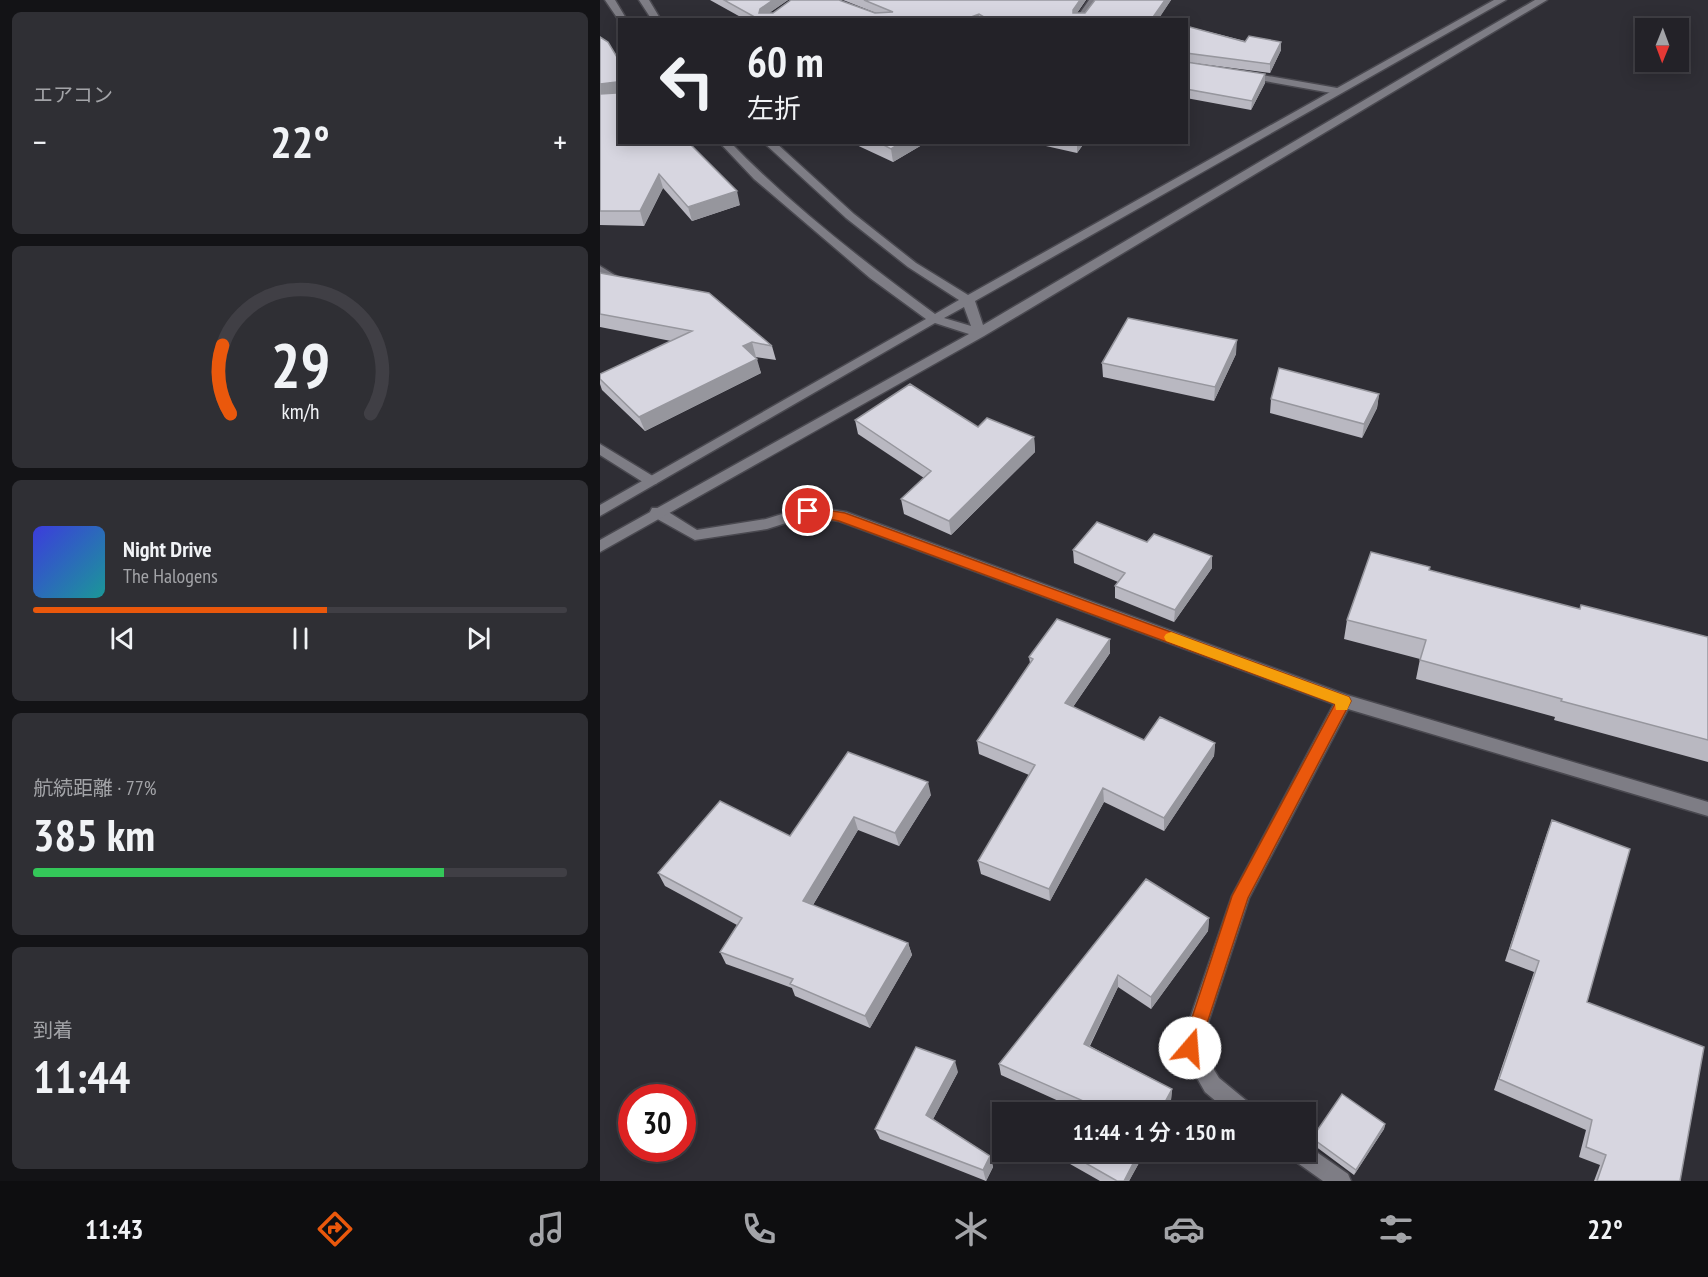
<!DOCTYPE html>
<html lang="ja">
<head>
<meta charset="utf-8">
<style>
  :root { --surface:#232228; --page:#2f2f34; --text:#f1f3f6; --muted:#a3a4a8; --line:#403f45; --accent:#ea580c }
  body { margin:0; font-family:"PT Sans Narrow","Noto Sans JP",sans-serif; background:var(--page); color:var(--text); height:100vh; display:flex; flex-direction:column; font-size:22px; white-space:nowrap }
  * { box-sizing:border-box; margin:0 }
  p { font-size:20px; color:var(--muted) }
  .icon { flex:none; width:33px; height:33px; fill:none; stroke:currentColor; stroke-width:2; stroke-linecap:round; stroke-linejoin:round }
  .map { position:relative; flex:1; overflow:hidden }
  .panel { display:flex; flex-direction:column; gap:12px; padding:12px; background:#131316; width:600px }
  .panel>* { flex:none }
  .guide { position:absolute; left:18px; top:18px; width:570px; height:126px; border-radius:0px; box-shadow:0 3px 15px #0003,0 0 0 2px var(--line); background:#232228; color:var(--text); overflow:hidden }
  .needle { width:39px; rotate:181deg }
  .tools { position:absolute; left:1035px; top:18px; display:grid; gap:12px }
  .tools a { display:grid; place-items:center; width:54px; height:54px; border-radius:0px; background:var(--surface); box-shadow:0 3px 15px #0003,0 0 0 2px var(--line); font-size:30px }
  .speed { position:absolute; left:18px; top:1084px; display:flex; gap:12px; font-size:30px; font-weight:700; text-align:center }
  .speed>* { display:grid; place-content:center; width:78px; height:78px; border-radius:50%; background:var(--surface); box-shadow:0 3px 15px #0003,0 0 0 2px var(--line); line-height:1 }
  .speed .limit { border:9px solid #d22; background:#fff; color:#111 }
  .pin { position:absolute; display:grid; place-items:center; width:51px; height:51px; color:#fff; margin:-26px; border:3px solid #fff; border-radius:50%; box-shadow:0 2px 6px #0007 }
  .me { position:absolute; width:66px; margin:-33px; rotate:18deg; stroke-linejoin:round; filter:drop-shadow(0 0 4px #0008) }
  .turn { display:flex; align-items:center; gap:21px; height:126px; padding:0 30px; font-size:27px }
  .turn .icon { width:78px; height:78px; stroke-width:2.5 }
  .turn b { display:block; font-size:42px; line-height:51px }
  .big { font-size:45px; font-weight:600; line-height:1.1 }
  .panel .widget { flex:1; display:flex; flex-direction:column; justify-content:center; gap:9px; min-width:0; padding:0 21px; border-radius:9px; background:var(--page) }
  .panel .dial { align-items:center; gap:0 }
  .dial svg { height:156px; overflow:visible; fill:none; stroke:var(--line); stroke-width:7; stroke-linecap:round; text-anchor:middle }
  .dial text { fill:var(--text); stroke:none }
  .song { display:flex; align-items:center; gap:18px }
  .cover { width:72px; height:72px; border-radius:9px; background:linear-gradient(135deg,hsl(240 70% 55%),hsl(180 70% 35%)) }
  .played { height:6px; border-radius:3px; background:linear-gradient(90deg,var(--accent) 55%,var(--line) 55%) }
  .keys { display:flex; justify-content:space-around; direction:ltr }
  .heat { display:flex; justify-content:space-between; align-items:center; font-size:33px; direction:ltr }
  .charge { height:9px; border-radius:4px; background:linear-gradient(90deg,#34c759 77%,var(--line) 0) }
  .trip { position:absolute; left:392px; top:1102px; width:324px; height:60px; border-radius:0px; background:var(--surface); box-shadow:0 3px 15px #0003,0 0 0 2px var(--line); font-weight:600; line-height:60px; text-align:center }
  .dock { display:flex; height:96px; justify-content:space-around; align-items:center; background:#0e0e10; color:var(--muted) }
  .dock .icon { width:42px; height:42px }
  .dock .selected { color:var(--accent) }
  .dock b { font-size:27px; color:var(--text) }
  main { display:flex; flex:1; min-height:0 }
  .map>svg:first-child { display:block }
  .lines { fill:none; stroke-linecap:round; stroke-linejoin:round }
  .lane-casing { stroke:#4a4950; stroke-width:3 }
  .street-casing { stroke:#4a4950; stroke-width:3 }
  .secondary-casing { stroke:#4a4950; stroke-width:3 }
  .lane { fill:#7e7d85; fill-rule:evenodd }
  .street { fill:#7e7d85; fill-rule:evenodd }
  .secondary { fill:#7e7d85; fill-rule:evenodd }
  .wall { fill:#b9b8c1 }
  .shaded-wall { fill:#96969d }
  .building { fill:#d7d6e0; stroke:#96969d; stroke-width:1.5 }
  .route { fill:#ea580c; stroke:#983908; stroke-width:1.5 }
  .slow { fill:#f59e0b }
</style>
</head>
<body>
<main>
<section class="panel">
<div class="widget"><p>エアコン</p>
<div class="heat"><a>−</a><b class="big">22°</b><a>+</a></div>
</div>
<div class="widget dial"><svg viewBox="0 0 100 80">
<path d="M14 69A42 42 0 1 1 86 69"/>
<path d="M14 69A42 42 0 0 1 10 34" stroke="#ea580c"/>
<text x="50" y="56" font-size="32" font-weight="700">29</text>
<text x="50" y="72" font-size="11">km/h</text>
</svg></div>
<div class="widget">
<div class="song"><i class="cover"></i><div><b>Night Drive</b><p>The Halogens</p></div></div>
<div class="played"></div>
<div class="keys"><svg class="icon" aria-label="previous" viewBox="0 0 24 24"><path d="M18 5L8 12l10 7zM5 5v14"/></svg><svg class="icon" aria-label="pause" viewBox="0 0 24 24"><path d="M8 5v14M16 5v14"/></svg><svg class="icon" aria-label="next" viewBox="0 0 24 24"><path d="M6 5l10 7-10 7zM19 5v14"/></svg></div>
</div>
<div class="widget"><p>航続距離 · 77%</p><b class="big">385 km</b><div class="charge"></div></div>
<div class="widget"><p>到着</p><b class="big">11:44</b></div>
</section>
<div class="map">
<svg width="1108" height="1181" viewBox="0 0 1108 1181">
  <rect width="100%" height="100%" fill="#2f2e35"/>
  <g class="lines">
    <defs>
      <path id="lane" d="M 0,266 L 26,282 L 26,288 L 18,288 L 0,275 Z"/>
      <path id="street" d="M 489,0 L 499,0 L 484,20 L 475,20 Z
        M 645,72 L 737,88 L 742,91 L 737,94 L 642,77 L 640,75 Z
        M 0,444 L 56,478 L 58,481 L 56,484 L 46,484 L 0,455 Z
        M 208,506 L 246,512 L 747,695 L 1108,802 L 1108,816 L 748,709 L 649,898 L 600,1047 L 619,1078 L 653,1106 L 656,1113 L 630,1113 L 605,1092 L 580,1048 L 632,896 L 734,704 L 239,521 L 208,516 L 167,529 L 95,540 L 52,516 L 50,512 L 52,508 L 62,508 L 97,530 L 166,519 Z
        M 705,1144 L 748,1174 L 751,1181 L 723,1181 L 692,1159 L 689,1152 L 705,1152 Z"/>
      <path id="secondary" d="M 5,0 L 15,0 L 27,20 L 20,20 L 20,22 Z
        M 39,0 L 49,0 L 61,20 L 52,20 Z
        M 894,0 L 906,0 L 375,301 L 383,325 L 868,39 L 935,0 L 947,0 L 384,336 L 0,552 L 0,540 L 369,334 L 335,323 L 0,516 L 0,505 L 326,319 L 270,278 L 154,179 L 119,142 L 130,142 C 192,206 263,261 335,314 L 359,300 L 308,267 L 246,218 L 163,142 L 175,142 L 254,214 L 316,263 L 368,295 ZM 364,307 L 371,326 L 344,318 Z"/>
    </defs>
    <use href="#lane" class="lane-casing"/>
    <use href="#street" class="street-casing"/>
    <use href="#secondary" class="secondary-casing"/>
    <use href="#lane" class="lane"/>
    <use href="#street" class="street"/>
    <use href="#secondary" class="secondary"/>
  </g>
  <path class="wall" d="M 110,0 L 188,0 L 169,13 L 276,13 L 243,0 L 486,0 L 477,13 L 485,13 L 495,0 L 571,0 L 558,19 L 562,20 L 146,20 Z
    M 586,26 L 681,50 L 670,73 L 586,62 Z
    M 0,37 L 20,142 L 140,205 L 92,221 L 63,188 L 44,226 L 0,225 Z
    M 586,62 L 665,83 L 651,110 L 586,98 Z
    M 250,142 L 327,142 L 293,162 Z
    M 437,142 L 485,142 L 477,153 L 437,144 Z
    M 0,273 L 172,346 L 176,360 L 155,357 L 161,373 L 45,431 L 2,390 L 0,384 L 0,374 L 71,341 L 0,327 Z
    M 636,354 L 614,401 L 503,377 L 502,363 Z
    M 779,394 L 777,408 L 762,438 L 670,413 L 671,399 Z
    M 255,420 L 378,427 L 434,437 L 435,452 L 351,535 L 304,514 L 301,499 L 324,478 L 258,434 Z
    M 473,550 L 612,568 L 574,622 L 515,598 L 515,586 L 518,582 L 474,563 Z
    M 829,571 L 980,609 L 981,605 L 1108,637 L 1108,762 L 954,720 L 955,717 L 816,679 L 820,659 L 744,639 L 747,620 Z
    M 510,639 L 510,653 L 473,707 L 544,740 L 615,743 L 614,756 L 564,831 L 504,802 L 450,901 L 381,874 L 378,861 L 429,775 L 379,754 L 377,741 L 430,663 L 429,657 Z
    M 331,795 L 299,846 L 258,830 L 213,905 L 308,943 L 312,955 L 270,1028 L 195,996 L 192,988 L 126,964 L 120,952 L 137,925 L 65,886 L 58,873 Z
    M 952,820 L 987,1002 L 1080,1181 L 994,1181 L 1000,1165 L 979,1157 L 986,1130 L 894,1090 L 934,972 L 905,961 L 947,833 Z
    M 546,879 L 609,918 L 608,931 L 551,1009 L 518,987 L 490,1046 L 572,1089 L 571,1100 L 483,1112 L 401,1075 L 399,1064 Z
    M 358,1072 L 333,1119 L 390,1156 L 393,1167 L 386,1181 L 280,1139 L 275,1129 Z
    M 785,1124 L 784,1129 L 754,1175 L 711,1143 L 712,1138 Z
    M 462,1152 L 545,1152 L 529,1181 L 500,1181 L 463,1160 Z"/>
  <path class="shaded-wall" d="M 173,0 L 188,0 L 162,18 L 159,13 L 160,9 Z
    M 480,0 L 486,0 L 473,19 L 473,10 Z
    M 565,0 L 571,0 L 558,20 L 553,17 Z
    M 379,14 L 379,20 L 363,20 Z
    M 681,42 L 681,50 L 670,73 L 670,64 Z
    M 665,74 L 665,83 L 651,110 L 652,101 Z
    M 16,82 L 20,96 L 0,98 L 0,84 Z
    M 302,142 L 327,142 L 293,162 L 291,149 Z
    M 477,142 L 485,142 L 477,153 Z
    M 59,174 L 63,188 L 44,226 L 40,211 Z
    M 137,191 L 140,205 L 92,221 L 88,207 Z
    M 637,340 L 636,354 L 614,401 L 615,387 Z
    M 152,342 L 156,357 L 147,361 L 143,346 Z
    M 157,359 L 161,373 L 45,431 L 39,417 Z
    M 779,394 L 777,408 L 762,438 L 764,424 Z
    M 434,437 L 435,452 L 351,535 L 349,521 Z
    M 612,556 L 612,568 L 574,622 L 575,610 Z
    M 510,639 L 510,653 L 466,717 L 465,703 Z
    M 615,743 L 614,756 L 564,831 L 564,818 Z
    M 328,782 L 331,795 L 299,846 L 295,833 Z
    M 503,788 L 504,802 L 450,901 L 449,889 Z
    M 254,817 L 258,830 L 208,913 L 203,901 Z
    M 609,918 L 608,931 L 551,1009 L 551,997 Z
    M 308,943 L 312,955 L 270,1028 L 265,1016 Z
    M 518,975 L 518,987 L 485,1055 L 484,1044 Z
    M 355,1061 L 358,1072 L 330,1125 L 326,1115 Z
    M 572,1089 L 571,1100 L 565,1113 L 559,1113 Z
    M 785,1124 L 784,1129 L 754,1175 L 756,1170 Z
    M 539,1152 L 545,1152 L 529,1181 L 524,1181 Z
    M 390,1156 L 393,1167 L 386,1181 L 383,1170 Z"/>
  <path class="building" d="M 124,0 L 173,0 L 160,9 L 159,13 L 173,13 L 191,0 L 239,0 L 275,13 L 293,12 L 264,0 L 480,0 L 473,10 L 473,13 L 485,13 L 495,0 L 565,0 L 553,17 L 562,20 L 389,20 L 379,14 L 363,20 L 160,20 Z
    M 586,26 L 645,42 L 649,36 L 681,42 L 670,64 L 586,53 Z
    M 0,37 L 8,42 L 20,62 L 20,142 L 88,142 L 137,191 L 88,207 L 59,174 L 40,211 L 0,211 L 0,94 L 16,93 L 18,90 L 16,82 L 0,84 Z
    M 586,62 L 665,74 L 652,101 L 586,89 Z
    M 278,142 L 302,142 L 291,149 Z
    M 0,273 L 109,293 L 172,346 L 152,342 L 143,346 L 157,359 L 39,417 L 0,379 L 0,374 L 92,331 L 0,314 Z
    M 528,318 L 637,340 L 615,387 L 502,363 Z
    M 679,368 L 779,394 L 764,424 L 671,399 Z
    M 310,384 L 378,427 L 387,418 L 434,437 L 349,521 L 301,499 L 331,471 L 255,420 Z
    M 497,522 L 547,542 L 554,534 L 612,556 L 575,610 L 515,586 L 525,573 L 473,550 Z
    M 771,552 L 830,567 L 829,570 L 980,609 L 981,605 L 1108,637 L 1108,740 L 961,701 L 962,699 L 820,660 L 826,640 L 747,620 Z
    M 457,619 L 510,639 L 465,703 L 544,740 L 560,717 L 615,743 L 564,818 L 503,788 L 449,889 L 378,861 L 435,765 L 377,741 L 433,659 L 429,657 Z
    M 248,752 L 328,782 L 295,833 L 254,817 L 203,901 L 308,943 L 265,1016 L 190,984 L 193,979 L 120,952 L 142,918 L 58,873 L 120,801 L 190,836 Z
    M 952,820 L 1030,849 L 987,1002 L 1104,1047 L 1080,1181 L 997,1181 L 1006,1155 L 986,1147 L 992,1120 L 899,1079 L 939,961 L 910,949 Z
    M 546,879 L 609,918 L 551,997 L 518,975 L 484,1044 L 572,1089 L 559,1113 L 482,1113 L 488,1103 L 399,1064 Z
    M 316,1047 L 355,1061 L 326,1115 L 390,1156 L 383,1170 L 275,1129 Z
    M 742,1094 L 785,1124 L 756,1170 L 712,1138 Z
    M 466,1152 L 539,1152 L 524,1181 L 517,1181 Z"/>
  <path class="route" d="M 208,507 L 245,513 L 749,697 L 751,701 L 648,898 L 597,1054 L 590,1056 L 584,1054 L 582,1048 L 632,896 L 735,704 L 239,521 L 204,514 L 202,511 Z"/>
  <path class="slow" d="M 571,632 L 749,697 L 751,701 L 747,710 L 736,710 L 735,704 L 566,641 L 564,637 L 566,634 Z"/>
</svg>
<div class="tools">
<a><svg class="needle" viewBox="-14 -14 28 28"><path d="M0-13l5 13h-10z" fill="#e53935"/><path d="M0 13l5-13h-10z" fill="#a3a4a8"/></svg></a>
</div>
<div class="speed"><div class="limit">30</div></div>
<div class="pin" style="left:208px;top:511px;background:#d93025"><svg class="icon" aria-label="arrive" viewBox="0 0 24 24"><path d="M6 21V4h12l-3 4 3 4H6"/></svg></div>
<svg class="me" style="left:590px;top:1048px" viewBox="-20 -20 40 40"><circle r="19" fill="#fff"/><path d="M0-13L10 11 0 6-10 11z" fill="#ea580c"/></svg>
<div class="trip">11:44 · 1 分 · 150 m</div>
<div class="guide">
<div class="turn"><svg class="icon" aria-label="left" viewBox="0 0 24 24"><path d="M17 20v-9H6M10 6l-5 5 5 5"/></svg><div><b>60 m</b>左折</div></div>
</div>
</div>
</main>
<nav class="dock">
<b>11:43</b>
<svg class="icon selected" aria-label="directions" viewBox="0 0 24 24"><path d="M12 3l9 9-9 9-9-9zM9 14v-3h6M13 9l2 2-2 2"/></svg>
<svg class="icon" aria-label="music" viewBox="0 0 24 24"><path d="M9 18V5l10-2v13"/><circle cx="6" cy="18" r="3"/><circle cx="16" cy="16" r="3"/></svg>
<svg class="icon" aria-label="phone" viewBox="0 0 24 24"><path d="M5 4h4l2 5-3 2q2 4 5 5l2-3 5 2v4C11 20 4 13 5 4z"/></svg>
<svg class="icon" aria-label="climate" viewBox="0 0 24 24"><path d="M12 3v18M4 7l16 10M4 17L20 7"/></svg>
<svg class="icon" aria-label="car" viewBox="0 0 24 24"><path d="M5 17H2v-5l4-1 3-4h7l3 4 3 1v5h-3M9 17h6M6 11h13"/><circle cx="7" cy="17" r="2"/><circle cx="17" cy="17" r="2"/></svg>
<svg class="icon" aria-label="filters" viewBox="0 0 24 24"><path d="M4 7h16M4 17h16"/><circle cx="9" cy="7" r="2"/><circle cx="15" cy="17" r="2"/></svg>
<b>22°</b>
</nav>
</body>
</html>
